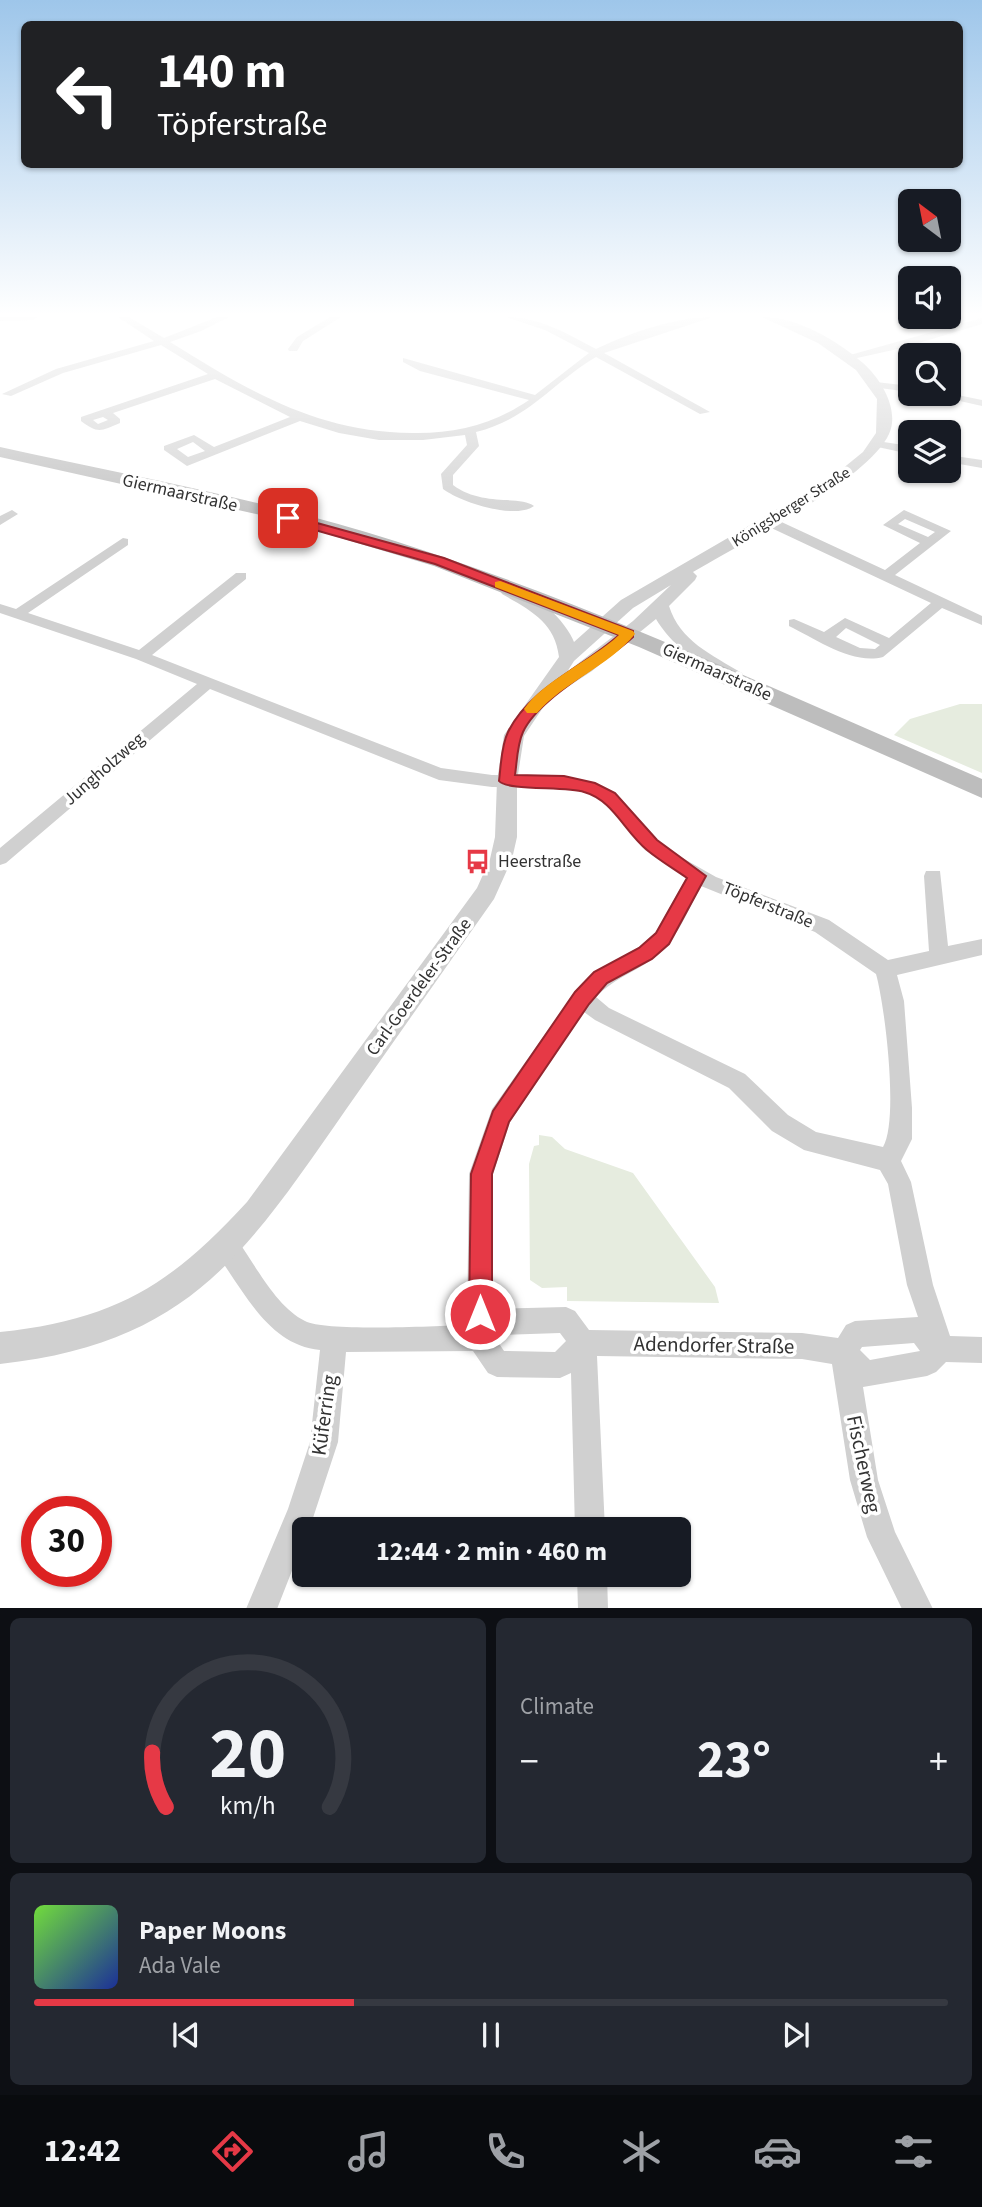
<!DOCTYPE html>
<html lang="en">
<head>
<meta charset="utf-8">
<style>
  :root { --surface:#171b24; --page:#242831; --text:#f1f3f6; --muted:#9ea1a6; --line:#363941; --accent:#e63946 }
  body { margin:0; font-family:"Source Sans 3",sans-serif; background:var(--page); color:var(--text); height:100vh; display:flex; flex-direction:column; font-size:26px; white-space:nowrap }
  * { box-sizing:border-box; margin:0 }
  p { font-size:23px; color:var(--muted) }
  .icon { flex:none; width:38px; height:38px; fill:none; stroke:currentColor; stroke-width:2; stroke-linecap:round; stroke-linejoin:round }
  .map { position:relative; height:1608px; overflow:hidden }
  .side { display:flex; flex-direction:column; gap:10px; padding:10px; background:#0d0f14; flex:1 }
  .side>* { flex:none }
  .hud { position:absolute; left:21px; top:21px; width:942px; height:147px; border-radius:10px; box-shadow:0 2px 5px #0004; background:#202124; color:#fff; overflow:hidden }
  .needle { width:46px; rotate:328deg }
  .fabs { position:absolute; left:898px; top:189px; display:grid; gap:14px }
  .fabs a { display:grid; place-items:center; width:63px; height:63px; border-radius:10px; background:var(--surface); box-shadow:0 2px 5px #0004; font-size:35px }
  .speed { position:absolute; left:21px; top:1496px; display:flex; gap:14px; font-size:35px; font-weight:700; text-align:center }
  .speed>* { display:grid; place-content:center; width:91px; height:91px; border-radius:50%; background:var(--surface); box-shadow:0 2px 5px #0004; line-height:1 }
  .speed .limit { border:10px solid #d22; background:#fff; color:#111 }
  .pin { position:absolute; display:grid; place-items:center; width:60px; height:60px; color:#fff; margin:-30px; border-radius:14px; box-shadow:0 4px 10px #0006 }
  .me { position:absolute; width:77px; margin:-38px; rotate:0deg; stroke-linejoin:round; filter:drop-shadow(0 0 5px #0008) }
  .turn { display:flex; align-items:center; gap:24px; height:147px; padding:0 21px; font-size:32px }
  .turn .icon { width:91px; height:91px; stroke-width:2.5 }
  .turn b { display:block; font-size:49px; line-height:60px }
  .big { font-size:52px; font-weight:700; line-height:1.1 }
  .side .tile { flex:1; display:flex; flex-direction:column; justify-content:center; gap:10px; min-width:0; padding:0 24px; border-radius:10px; background:var(--page) }
  .side .dial { align-items:center; gap:0 }
  .dial svg { height:182px; overflow:visible; fill:none; stroke:var(--line); stroke-width:7; stroke-linecap:round; text-anchor:middle }
  .dial text { fill:var(--text); stroke:none }
  .song { display:flex; align-items:center; gap:21px }
  .cover { width:84px; height:84px; border-radius:10px; background:linear-gradient(135deg,hsl(100 70% 55%),hsl(230 70% 35%)) }
  .played { height:7px; border-radius:4px; background:linear-gradient(90deg,var(--accent) 35%,var(--line) 35%) }
  .keys { display:flex; justify-content:space-around; direction:ltr }
  .heat { display:flex; justify-content:space-between; align-items:center; font-size:38px; direction:ltr }
  .side .tiles { flex:1; display:grid; gap:10px; grid-template-columns:1fr 1fr }
  .tile:last-child { grid-column:span 2 }
  .trip { position:absolute; left:292px; top:1517px; width:399px; height:70px; border-radius:10px; background:var(--surface); box-shadow:0 2px 5px #0004; font-weight:700; line-height:70px; text-align:center }
  .tabs { display:flex; height:112px; justify-content:space-around; align-items:center; background:#090b0e; color:var(--muted) }
  .tabs .icon { width:49px; height:49px }
  .tabs .on { color:var(--accent) }
  .tabs b { font-size:32px; color:var(--text) }
  .map>svg:first-child { display:block }
  .green { fill:#e6ecdf }
  .lines { fill:none; stroke-linecap:round; stroke-linejoin:round }
  .minor { fill:#d0d0d0; fill-rule:evenodd }
  .tertiary { fill:#d0d0d0; fill-rule:evenodd }
  .secondary { fill:#bdbdbd; fill-rule:evenodd }
  .route { fill:#e63946; stroke:#96252e; stroke-width:2 }
  .slow { fill:#f59e0b }
  .labels { text-anchor:middle; dominant-baseline:central; stroke-width:7; stroke-linejoin:round; paint-order:stroke }
  .far-street-label { font-size:16px; fill:#333; stroke:#fff }
  .street-label { font-size:18px; fill:#333; stroke:#fff }
  .poi-label { font-size:18px; fill:#333; stroke:#fff; text-anchor:start }
  .near-street-label { font-size:21px; fill:#333; stroke:#fff }
</style>
</head>
<body>
<div class="map">
<svg width="982" height="1609" viewBox="0 0 982 1609">
  <rect width="100%" height="100%" fill="#fff"/>
  <path class="green" d="M 960,704 L 982,704 L 982,773 L 894,735 L 910,719 Z
    M 539,1135 L 552,1137 L 565,1149 L 633,1173 L 715,1287 L 719,1303 L 567,1301 L 567,1287 L 542,1288 L 530,1280 L 529,1164 L 534,1146 L 539,1145 Z"/>
  <g class="lines">
    <path class="minor" d="M 0,317 L 38,317 L 33,320 L 0,321 Z
      M 118,317 L 129,317 L 164,338 L 217,317 L 229,317 L 201,331 L 170,342 C 249,391 317,432 412,433 C 454,434 494,424 529,400 L 420,371 L 403,362 L 403,358 L 535,395 L 589,353 L 545,330 L 506,317 C 539,317 568,334 596,349 C 630,333 675,317 713,317 L 604,353 L 710,412 L 700,414 L 596,357 C 552,383 529,419 476,432 L 479,446 L 453,475 L 453,485 C 482,507 520,495 534,506 C 515,520 460,502 443,489 L 441,474 L 467,445 L 465,435 L 423,440 L 379,440 L 339,433 L 300,421 L 187,466 L 164,450 L 164,446 L 194,435 L 214,447 L 290,417 L 215,379 L 113,413 L 120,419 L 120,423 C 101,431 98,434 81,421 L 81,417 L 208,374 L 161,345 L 63,373 L 11,396 L 2,394 L 56,369 L 154,341 ZM 103,417 L 108,420 L 98,424 L 93,420 ZM 193,442 L 205,451 L 188,457 L 177,449 Z
      M 330,317 L 341,317 L 303,341 L 297,351 L 289,351 L 288,349 L 297,337 Z
      M 982,318 L 982,324 L 902,348 L 848,360 L 843,357 Z
      M 876,382 L 910,386 L 910,392 L 872,387 L 871,385 Z
      M 948,393 L 982,400 L 982,406 L 929,394 Z
      M 877,441 L 910,446 L 910,454 L 873,446 L 871,444 Z
      M 948,455 L 982,460 L 982,468 L 948,462 Z
      M 12,510 L 18,514 L 0,525 L 0,516 Z
      M 904,510 L 951,531 L 895,575 L 982,616 L 982,625 L 942,608 L 883,657 C 852,665 816,639 789,626 L 789,620 L 794,619 L 824,632 L 845,618 L 889,638 L 931,603 L 765,525 L 765,519 L 775,519 L 885,570 L 920,543 L 883,525 ZM 905,519 L 935,532 L 928,537 L 898,524 ZM 846,628 L 880,645 L 875,649 L 860,648 L 836,637 Z
      M 123,538 L 128,539 L 128,545 L 28,613 L 139,650 L 236,573 L 246,573 L 246,579 L 152,655 L 441,768 L 492,775 L 564,776 L 596,783 L 616,793 L 657,840 L 679,856 L 716,877 L 829,920 L 888,960 L 929,951 L 924,876 L 926,871 L 940,871 L 948,946 L 982,939 L 982,955 L 897,975 L 904,1001 L 912,1108 L 912,1139 L 901,1161 L 911,1182 L 933,1285 L 950,1336 L 982,1337 L 982,1363 L 946,1362 L 936,1372 L 927,1376 L 863,1387 L 878,1480 L 895,1532 L 933,1609 L 902,1609 L 867,1537 L 850,1480 L 832,1364 L 802,1359 L 597,1356 L 605,1530 L 575,1530 L 571,1373 L 560,1378 L 497,1377 L 488,1373 L 473,1351 L 346,1352 L 338,1442 L 309,1530 L 304,1530 L 304,1540 L 277,1609 L 246,1609 L 288,1509 L 310,1442 L 320,1350 C 269,1345 245,1293 218,1256 L 215,1247 L 218,1238 L 227,1235 L 236,1238 C 255,1264 275,1306 305,1321 C 326,1332 437,1326 467,1325 L 469,1174 L 492,1109 L 575,992 L 594,972 L 639,947 L 656,932 L 686,878 L 645,850 L 604,801 L 586,792 L 564,788 L 492,787 L 439,780 L 210,689 L 6,863 L 0,865 L 0,848 L 197,684 L 136,659 L 0,613 L 0,604 L 16,609 ZM 701,886 L 815,932 L 876,974 C 885,1006 899,1121 883,1147 L 816,1132 L 788,1115 L 745,1074 L 609,1008 L 596,997 C 612,980 632,973 651,960 C 676,943 687,912 701,886 ZM 584,1012 L 595,1020 L 729,1088 L 772,1131 L 804,1150 L 880,1170 L 888,1184 L 907,1285 L 918,1317 L 855,1321 L 846,1325 L 838,1338 L 802,1333 L 589,1330 L 575,1311 L 566,1307 L 493,1309 L 493,1174 L 510,1122 ZM 560,1333 L 566,1341 L 555,1352 L 504,1351 L 496,1339 L 499,1335 ZM 914,1343 L 920,1351 L 870,1360 L 860,1350 L 862,1347 Z
      M 577,1575 L 607,1575 L 608,1609 L 578,1609 Z"/>
    <path class="tertiary" d="M 762,317 C 796,316 838,341 863,363 C 881,379 900,410 889,434 C 868,480 740,544 693,572 L 697,576 L 695,580 L 669,606 C 680,641 712,655 742,673 L 744,677 L 742,681 C 716,688 667,639 656,619 L 592,671 L 548,700 L 524,736 L 517,781 L 517,837 L 512,859 L 494,899 C 445,969 396,1038 347,1108 C 246,1253 190,1343 0,1364 L 0,1332 C 114,1320 170,1286 247,1202 L 477,888 L 490,859 L 495,837 L 497,781 L 504,735 L 559,657 C 555,622 530,610 502,594 L 500,590 L 502,586 C 526,581 567,621 574,642 L 621,600 L 831,478 L 863,452 L 876,433 L 877,399 L 856,370 L 818,343 ZM 671,585 L 633,621 L 567,672 L 574,661 L 633,608 Z"/>
    <path class="secondary" d="M 0,447 C 132,476 266,500 395,541 C 596,605 789,696 982,779 L 982,798 L 639,647 L 434,566 L 274,518 L 0,457 Z"/>
  </g>
  <linearGradient id="sky" x2="0" y2="1"><stop stop-color="#9ec6ea"/><stop offset="0.58" stop-color="#fff"/><stop offset="1" stop-color="#fff" stop-opacity="0"/></linearGradient>
  <rect width="982" height="542" fill="url(#sky)"/>
  <path class="route" d="M 288,515 L 444,558 L 633,631 L 633,637 C 603,665 538,698 523,732 C 517,745 517,762 515,775 L 564,776 L 595,783 L 615,793 L 657,840 L 706,876 L 669,944 L 652,959 L 607,983 L 589,1004 L 509,1122 L 492,1174 L 492,1314 L 489,1322 L 480,1325 L 472,1322 L 469,1314 L 471,1174 L 493,1111 L 575,992 L 594,972 L 639,948 L 656,933 L 687,878 C 674,869 659,860 647,850 C 624,831 613,800 584,792 C 566,786 507,791 499,781 C 501,766 501,746 508,732 C 530,687 584,667 619,635 L 435,564 L 283,521 L 283,516 Z"/>
  <path class="slow" d="M 500,581 L 633,631 L 635,634 C 608,667 565,681 537,713 L 527,713 L 524,709 C 544,680 592,660 619,635 L 495,587 L 495,582 Z"/>
  <defs>
    <symbol id="bus-bare" viewBox="-9 -9 18 18"><path d="M-5-6H5V4H4V6H2V4H-2V6H-4V4H-5ZM-3.5-4V0h7V-4ZM-3.5 1.2v1.5H-2V1.2ZM2 1.2v1.5H3.5V1.2Z" fill="#e63946" stroke="#fff" stroke-width="2.5" paint-order="stroke"/></symbol>
  </defs>
  <g fill-rule="evenodd">
    <use href="#bus-bare" x="460" y="844" width="35" height="35"/>
  </g>
  <g class="labels">
    <g class="far-street-label">
      <text transform="translate(791 507) rotate(-32)">Königsberger Straße</text>
    </g>
    <g class="street-label">
      <text transform="translate(180 493) rotate(13)">Giermaarstraße</text>
      <text transform="translate(717 672) rotate(24)">Giermaarstraße</text>
      <text transform="translate(104 769) rotate(-41)">Jungholzweg</text>
      <text transform="translate(768 905) rotate(22)">Töpferstraße</text>
      <text transform="translate(419 987) rotate(-54)">Carl-Goerdeler-Straße</text>
    </g>
    <g class="poi-label">
      <text x="498" y="861">Heerstraße</text>
    </g>
    <g class="near-street-label">
      <text transform="translate(714 1345) rotate(1)">Adendorfer Straße</text>
      <text transform="translate(324 1415) rotate(-82)">Küferring</text>
      <text transform="translate(864 1464) rotate(78)">Fischerweg</text>
    </g>
  </g>
</svg>
<div class="fabs">
<a><svg class="needle" viewBox="-14 -14 28 28"><path d="M0-13l5 13h-10z" fill="#e53935"/><path d="M0 13l5-13h-10z" fill="#9ea1a6"/></svg></a>
<a><svg class="icon" aria-label="sound" viewBox="0 0 24 24"><path d="M4 9h4l5-4v14l-5-4H4zM17 9q2 3 0 6"/></svg></a>
<a><svg class="icon" aria-label="search" viewBox="0 0 24 24"><circle cx="10" cy="10" r="6"/><path d="M15 15l6 6"/></svg></a>
<a><svg class="icon" aria-label="layers" viewBox="0 0 24 24"><path d="M12 4l9 5-9 5-9-5zM3 14l9 5 9-5"/></svg></a>
</div>
<div class="speed"><div class="limit">30</div></div>
<div class="pin" style="left:288px;top:518px;background:#d93025"><svg class="icon" aria-label="arrive" viewBox="0 0 24 24"><path d="M6 21V4h12l-3 4 3 4H6"/></svg></div>
<svg class="me" style="left:480px;top:1314px" viewBox="-20 -20 40 40"><circle r="17" fill="#e63946" stroke="#fff" stroke-width="3"/><path d="M0-11L8 9 0 5-8 9z" fill="#fff"/></svg>
<div class="trip">12:44 · 2 min · 460 m</div>
<div class="hud">
<div class="turn"><svg class="icon" aria-label="left" viewBox="0 0 24 24"><path d="M17 20v-9H6M10 6l-5 5 5 5"/></svg><div><b>140 m</b>Töpferstraße</div></div>
</div>
</div>
<section class="side">
<div class="tiles">
<div class="tile dial"><svg viewBox="0 0 100 80">
<path d="M14 69A42 42 0 1 1 86 69"/>
<path d="M14 69A42 42 0 0 1 8 45" stroke="#e63946"/>
<text x="50" y="56" font-size="32" font-weight="700">20</text>
<text x="50" y="72" font-size="11">km/h</text>
</svg></div>
<div class="tile"><p>Climate</p>
<div class="heat"><a>−</a><b class="big">23°</b><a>+</a></div>
</div>
<div class="tile">
<div class="song"><i class="cover"></i><div><b>Paper Moons</b><p>Ada Vale</p></div></div>
<div class="played"></div>
<div class="keys"><svg class="icon" aria-label="previous" viewBox="0 0 24 24"><path d="M18 5L8 12l10 7zM5 5v14"/></svg><svg class="icon" aria-label="pause" viewBox="0 0 24 24"><path d="M8 5v14M16 5v14"/></svg><svg class="icon" aria-label="next" viewBox="0 0 24 24"><path d="M6 5l10 7-10 7zM19 5v14"/></svg></div>
</div>
</div>
</section>
<nav class="tabs">
<b>12:42</b>
<svg class="icon on" aria-label="directions" viewBox="0 0 24 24"><path d="M12 3l9 9-9 9-9-9zM9 14v-3h6M13 9l2 2-2 2"/></svg>
<svg class="icon" aria-label="music" viewBox="0 0 24 24"><path d="M9 18V5l10-2v13"/><circle cx="6" cy="18" r="3"/><circle cx="16" cy="16" r="3"/></svg>
<svg class="icon" aria-label="phone" viewBox="0 0 24 24"><path d="M5 4h4l2 5-3 2q2 4 5 5l2-3 5 2v4C11 20 4 13 5 4z"/></svg>
<svg class="icon" aria-label="climate" viewBox="0 0 24 24"><path d="M12 3v18M4 7l16 10M4 17L20 7"/></svg>
<svg class="icon" aria-label="car" viewBox="0 0 24 24"><path d="M5 17H2v-5l4-1 3-4h7l3 4 3 1v5h-3M9 17h6M6 11h13"/><circle cx="7" cy="17" r="2"/><circle cx="17" cy="17" r="2"/></svg>
<svg class="icon" aria-label="filters" viewBox="0 0 24 24"><path d="M4 7h16M4 17h16"/><circle cx="9" cy="7" r="2"/><circle cx="15" cy="17" r="2"/></svg>
</nav>
</body>
</html>
